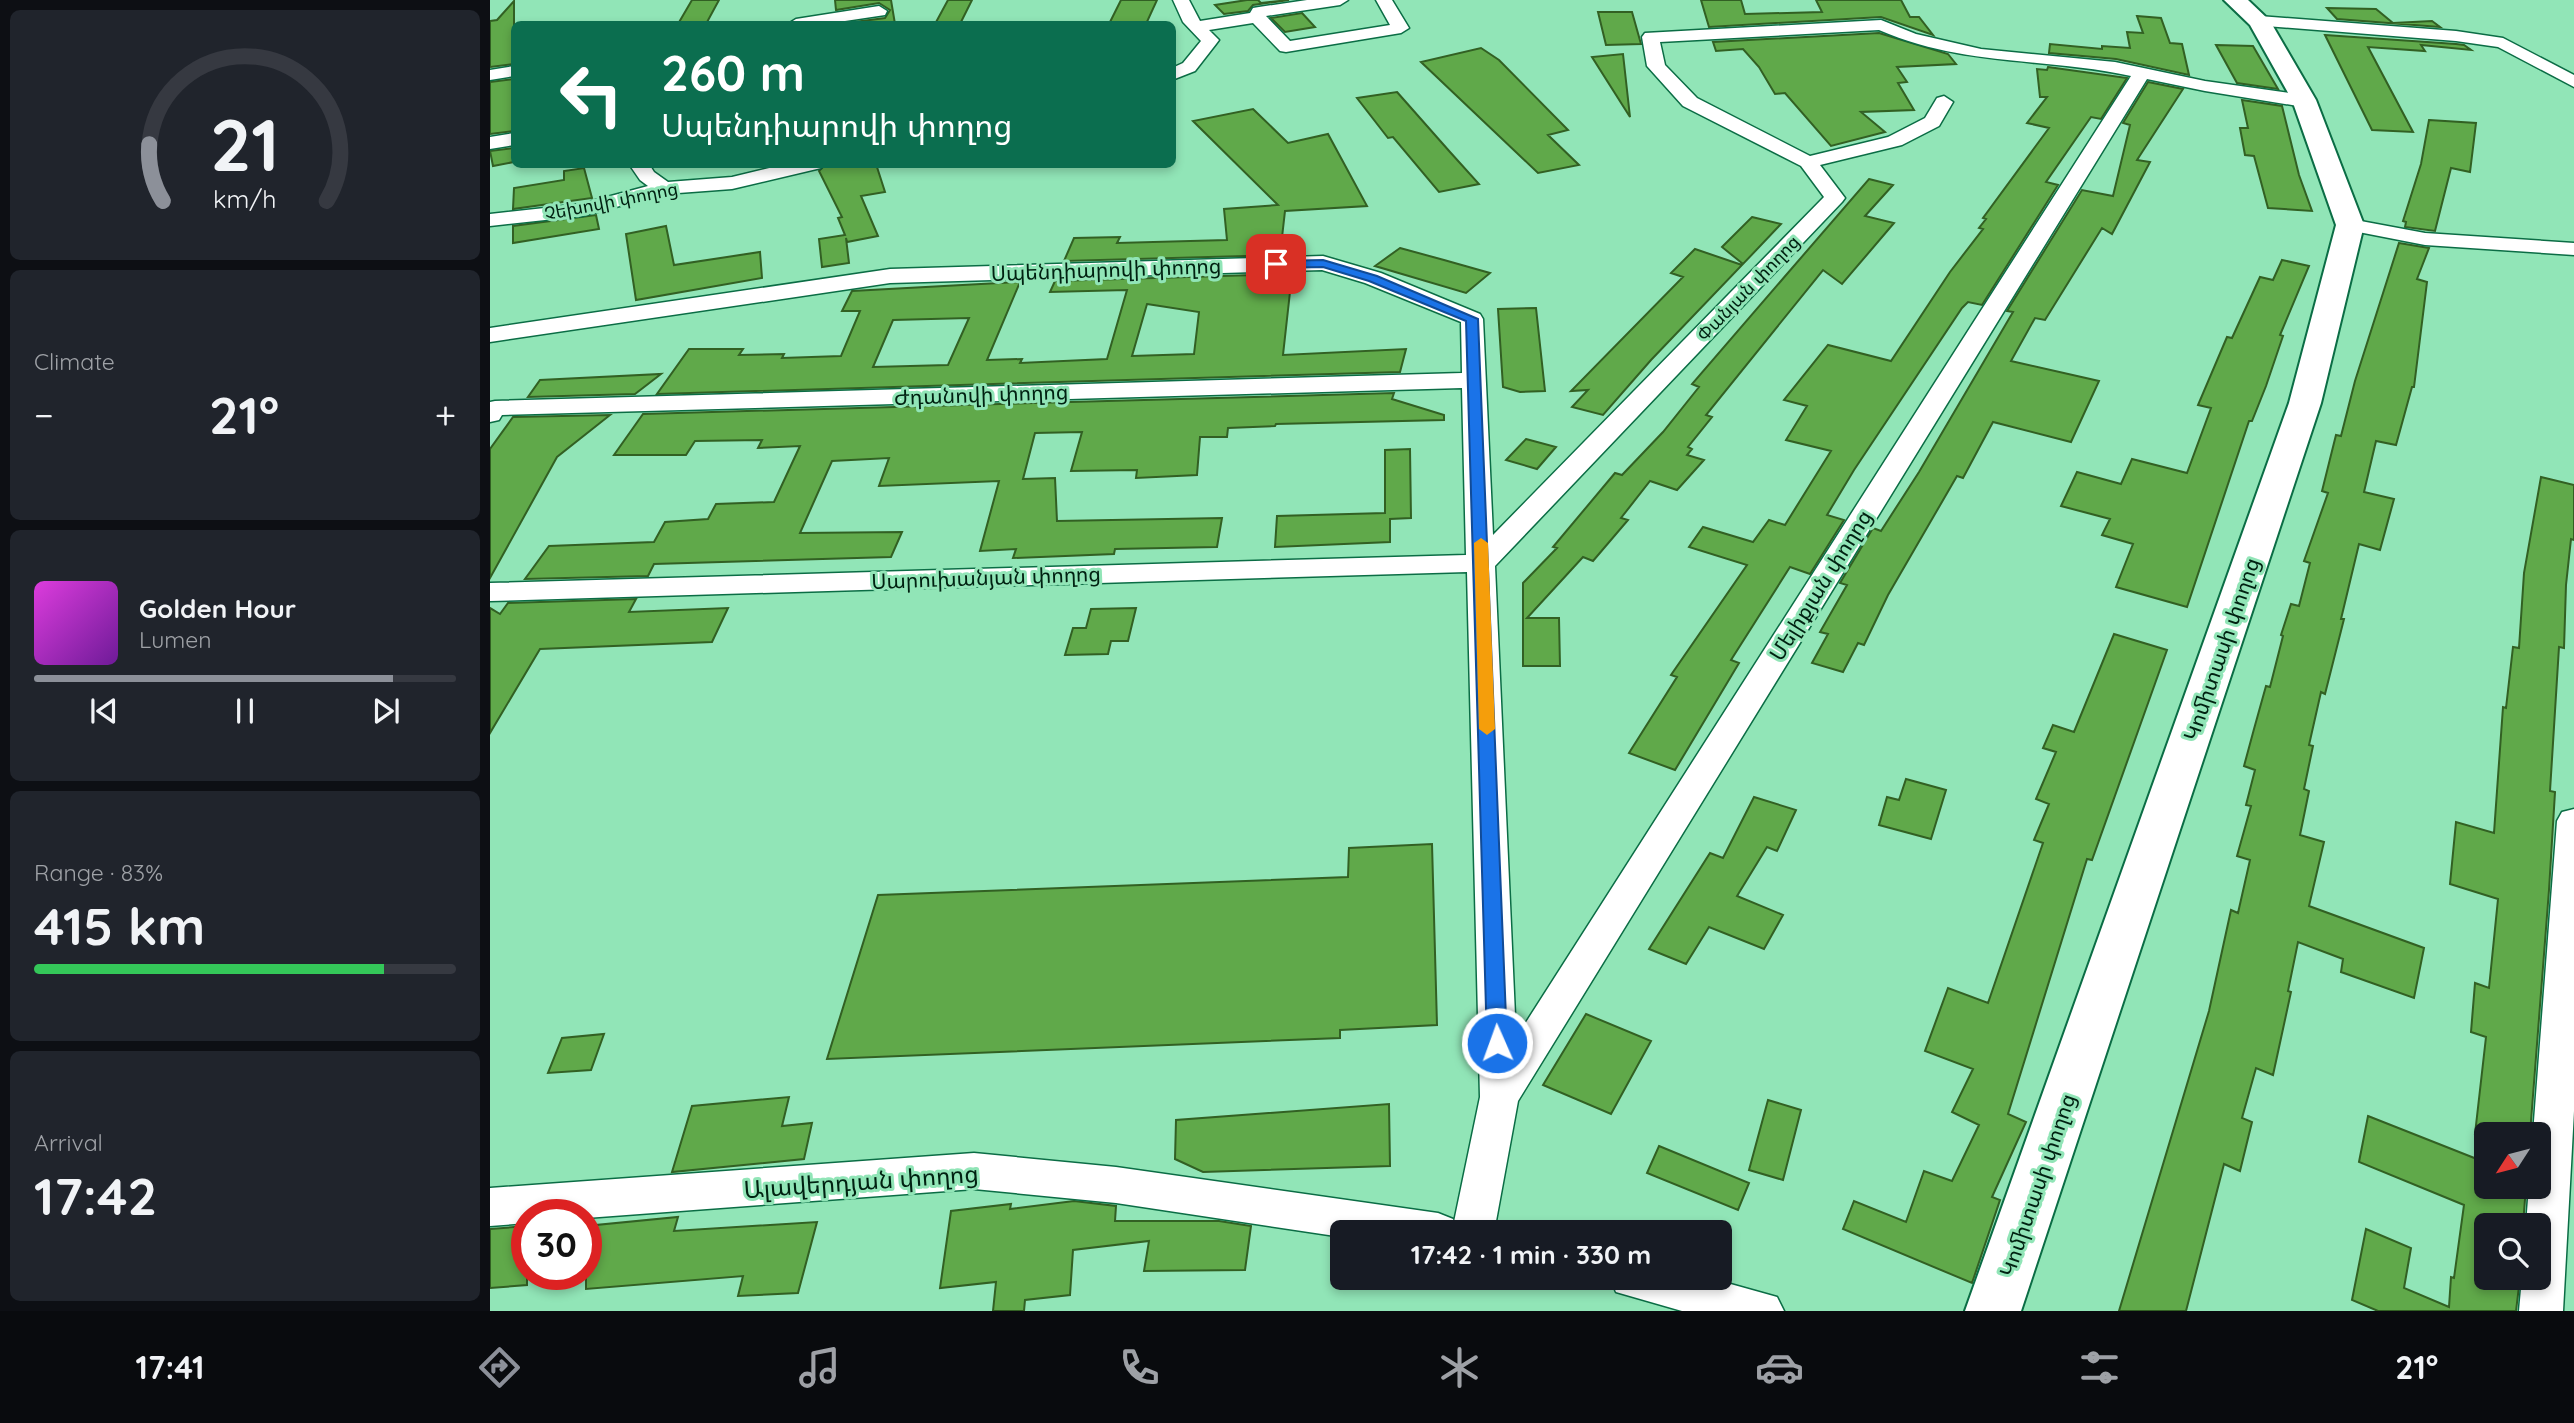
<!DOCTYPE html>
<html lang="en">
<head>
<meta charset="utf-8">
<style>
  :root { --surface:#171b24; --page:#20242c; --text:#f1f3f6; --muted:#9ea1a6; --line:#363941; --accent:#8c9099 }
  body { margin:0; font-family:Quicksand,"Noto Sans Armenian",sans-serif; background:var(--page); color:var(--text); height:100vh; display:flex; flex-direction:column; font-size:26px; white-space:nowrap }
  * { box-sizing:border-box; margin:0 }
  p { font-size:23px; color:var(--muted) }
  .icon { flex:none; width:38px; height:38px; fill:none; stroke:currentColor; stroke-width:2; stroke-linecap:round; stroke-linejoin:round }
  .map { position:relative; flex:1; overflow:hidden }
  .panel { display:flex; flex-direction:column; gap:10px; padding:10px; background:#0d0f14; width:490px }
  .panel>* { flex:none }
  .hud { position:absolute; left:21px; top:21px; width:665px; height:147px; border-radius:10px; box-shadow:0 4px 10px #0003; background:#0b6e4f; color:#fff; overflow:hidden }
  .needle { width:46px; rotate:234deg }
  .controls { position:absolute; left:1984px; top:1122px; display:grid; gap:14px }
  .controls a { display:grid; place-items:center; width:77px; height:77px; border-radius:10px; background:var(--surface); box-shadow:0 4px 10px #0003; font-size:35px }
  .speed { position:absolute; left:21px; top:1199px; display:flex; gap:14px; font-size:35px; font-weight:700; text-align:center }
  .speed>* { display:grid; place-content:center; width:91px; height:91px; border-radius:50%; background:var(--surface); box-shadow:0 4px 10px #0003; line-height:1 }
  .speed .limit { border:10px solid #d22; background:#fff; color:#111 }
  .pin { position:absolute; display:grid; place-items:center; width:60px; height:60px; color:#fff; margin:-30px; border-radius:14px; box-shadow:0 4px 10px #0006 }
  .me { position:absolute; width:77px; margin:-38px; rotate:358deg; stroke-linejoin:round; filter:drop-shadow(0 0 5px #0008) }
  .turn { display:flex; align-items:center; gap:24px; height:147px; padding:0 35px; font-size:32px }
  .turn .icon { width:91px; height:91px; stroke-width:2.5 }
  .turn b { display:block; font-size:49px; line-height:60px }
  .big { font-size:52px; font-weight:700; line-height:1.1 }
  .panel .widget { flex:1; display:flex; flex-direction:column; justify-content:center; gap:10px; min-width:0; padding:0 24px; border-radius:10px; background:var(--page) }
  .panel .dial { align-items:center; gap:0 }
  .dial svg { height:182px; overflow:visible; fill:none; stroke:var(--line); stroke-width:7; stroke-linecap:round; text-anchor:middle }
  .dial text { fill:var(--text); stroke:none }
  .song { display:flex; align-items:center; gap:21px }
  .cover { width:84px; height:84px; border-radius:10px; background:linear-gradient(135deg,hsl(300 70% 55%),hsl(280 70% 35%)) }
  .played { height:7px; border-radius:4px; background:linear-gradient(90deg,var(--accent) 85%,var(--line) 85%) }
  .keys { display:flex; justify-content:space-around; direction:ltr }
  .heat { display:flex; justify-content:space-between; align-items:center; font-size:38px; direction:ltr }
  .charge { height:10px; border-radius:5px; background:linear-gradient(90deg,#34c759 83%,var(--line) 0) }
  .trip { position:absolute; left:840px; top:1220px; width:402px; height:70px; border-radius:10px; background:var(--surface); box-shadow:0 4px 10px #0003; font-weight:700; line-height:70px; text-align:center }
  .tabs { display:flex; height:112px; justify-content:space-around; align-items:center; background:#090b0e; color:var(--muted) }
  .tabs .icon { width:49px; height:49px }
  .tabs .active { color:var(--accent) }
  .tabs b { font-size:32px; color:var(--text) }
  main { display:flex; flex:1; min-height:0 }
  .map>svg:first-child { display:block }
  .building { fill:#60a94a; stroke:#326023; stroke-width:2; fill-rule:evenodd }
  .lines { fill:none; stroke-linecap:round; stroke-linejoin:round }
  .street-casing { stroke:#0b6d45; stroke-width:3 }
  .secondary-casing { stroke:#0b6d45; stroke-width:4 }
  .street { fill:#fff; fill-rule:evenodd }
  .secondary { fill:#fff; fill-rule:evenodd }
  .route { fill:#1a73e8; stroke:#114b97; stroke-width:2 }
  .slow { fill:#f59e0b }
  .labels { text-anchor:middle; dominant-baseline:central; stroke-width:6; stroke-linejoin:round; paint-order:stroke }
  .far-street-label { font-size:18px; fill:#002111; stroke:#91e5b7 }
  .street-label { font-size:21px; fill:#002111; stroke:#91e5b7 }
  .near-street-label { font-size:24px; fill:#002111; stroke:#91e5b7 }
</style>
</head>
<body>
<main>
<section class="panel">
<div class="widget dial"><svg viewBox="0 0 100 80">
<path d="M14 69A42 42 0 1 1 86 69"/>
<path d="M14 69A42 42 0 0 1 8 44" stroke="#8c9099"/>
<text x="50" y="56" font-size="32" font-weight="700">21</text>
<text x="50" y="72" font-size="11">km/h</text>
</svg></div>
<div class="widget"><p>Climate</p>
<div class="heat"><a>−</a><b class="big">21°</b><a>+</a></div>
</div>
<div class="widget">
<div class="song"><i class="cover"></i><div><b>Golden Hour</b><p>Lumen</p></div></div>
<div class="played"></div>
<div class="keys"><svg class="icon" aria-label="previous" viewBox="0 0 24 24"><path d="M18 5L8 12l10 7zM5 5v14"/></svg><svg class="icon" aria-label="pause" viewBox="0 0 24 24"><path d="M8 5v14M16 5v14"/></svg><svg class="icon" aria-label="next" viewBox="0 0 24 24"><path d="M6 5l10 7-10 7zM19 5v14"/></svg></div>
</div>
<div class="widget"><p>Range · 83%</p><b class="big">415 km</b><div class="charge"></div></div>
<div class="widget"><p>Arrival</p><b class="big">17:42</b></div>
</section>
<div class="map">
<svg width="2084" height="1311" viewBox="0 0 2084 1311">
  <rect width="100%" height="100%" fill="#91e5b7"/>
  <path class="building" d="M 202,0 L 229,0 L 216,24 L 188,24 Z
    M 345,0 L 401,0 L 405,24 L 349,24 L 395,18 L 400,10 L 389,3 L 346,10 Z
    M 458,0 L 482,0 L 470,24 L 445,24 Z
    M 631,0 L 667,0 L 656,24 L 619,24 Z
    M 757,0 L 768,0 L 771,3 L 799,0 L 763,5 L 758,11 L 734,14 L 725,5 Z
    M 1211,0 L 1251,0 L 1255,14 L 1332,12 L 1326,0 L 1411,0 L 1420,17 L 1429,17 L 1443,35 L 1391,17 L 1219,27 Z
    M 24,1 L 24,64 L 0,67 L 0,21 L 7,20 Z
    M 1837,8 L 1886,9 L 1903,23 L 1942,21 L 1950,27 L 1847,19 Z
    M 1108,12 L 1142,12 L 1151,44 L 1116,45 Z
    M 812,13 L 825,27 L 795,32 L 781,18 Z
    M 1647,16 L 1671,18 L 1680,43 L 1692,44 L 1699,75 L 1626,59 L 1559,53 L 1560,44 L 1612,49 L 1612,46 L 1640,48 L 1637,32 L 1653,33 Z
    M 1389,33 L 1458,54 L 1466,64 L 1407,67 L 1417,82 L 1408,83 L 1424,110 L 1371,112 L 1395,132 L 1341,146 L 1295,93 L 1285,94 L 1269,67 L 1253,49 L 1226,51 L 1223,42 Z
    M 1835,35 L 1966,44 L 1974,45 L 1981,50 L 1931,45 L 1935,51 L 1878,47 L 1923,132 L 1882,130 Z
    M 1726,45 L 1763,46 L 1788,89 L 1747,83 Z
    M 991,48 L 1009,60 L 1078,130 L 1058,135 L 1089,165 L 1048,173 L 931,62 Z
    M 1133,54 L 1140,117 L 1102,57 Z
    M 1558,67 L 1637,78 L 1611,119 L 1601,117 L 1556,182 L 1568,185 L 1492,305 L 1478,302 L 1472,308 L 1364,470 L 1337,515 L 1354,520 L 1320,574 L 1300,567 L 1241,660 L 1249,663 L 1185,770 L 1139,753 L 1187,677 L 1181,675 L 1257,565 L 1199,547 L 1213,527 L 1263,542 L 1279,520 L 1295,525 L 1341,451 L 1296,440 L 1317,406 L 1294,400 L 1338,345 L 1401,361 L 1460,272 L 1493,229 L 1489,228 L 1496,219 L 1493,218 L 1559,128 L 1537,123 L 1557,97 L 1550,97 L 1547,69 L 1557,70 Z
    M 24,79 L 24,131 L 0,134 L 0,82 Z
    M 1658,82 L 1693,89 L 1647,160 L 1660,162 L 1622,234 L 1612,228 L 1555,320 L 1545,318 L 1521,361 L 1609,381 L 1581,442 L 1503,422 L 1473,478 L 1467,476 L 1398,595 L 1374,645 L 1368,643 L 1353,672 L 1322,663 L 1338,634 L 1330,632 L 1357,585 L 1350,583 L 1383,528 L 1391,531 L 1429,472 L 1523,312 L 1517,311 L 1592,190 L 1623,196 L 1640,125 L 1633,123 Z
    M 907,92 L 960,152 L 989,184 L 949,192 L 903,137 L 898,138 L 867,98 Z
    M 1752,100 L 1792,106 L 1809,175 L 1822,211 L 1778,208 L 1764,156 L 1755,155 L 1750,128 L 1758,128 Z
    M 763,109 L 798,143 L 838,134 L 877,206 L 795,211 L 790,255 L 574,261 L 584,238 L 630,237 L 627,243 L 737,240 L 734,209 L 788,205 L 703,121 Z
    M 1939,120 L 1986,123 L 1980,172 L 1961,168 L 1945,231 L 1915,227 L 1916,222 L 1913,221 L 1931,164 Z
    M 24,148 L 24,162 L 3,166 L 0,151 Z
    M 336,164 L 386,164 L 395,192 L 371,196 L 388,236 L 357,242 L 356,238 L 359,263 L 332,267 L 329,239 L 355,235 L 348,218 L 352,217 L 329,171 Z
    M 94,168 L 102,198 L 23,209 L 24,188 L 74,180 L 74,171 Z
    M 1379,179 L 1403,185 L 1375,216 L 1404,223 L 1352,284 L 1333,270 L 1216,415 L 1222,417 L 1198,447 L 1202,449 L 1197,455 L 1214,460 L 1187,490 L 1160,481 L 1131,518 L 1138,520 L 1103,561 L 1093,557 L 1037,618 L 1069,618 L 1070,666 L 1033,666 L 1033,583 L 1067,548 L 1063,547 L 1125,473 L 1132,475 L 1173,432 L 1209,387 L 1202,384 Z
    M 106,215 L 109,229 L 23,243 L 23,226 Z
    M 1262,217 L 1291,224 L 1253,264 L 1232,247 Z
    M 176,226 L 184,265 L 270,252 L 272,278 L 146,300 L 136,234 Z
    M 1909,243 L 1939,248 L 1927,279 L 1937,282 L 1924,387 L 1922,387 L 1906,445 L 1886,441 L 1874,492 L 1904,499 L 1890,550 L 1869,544 L 1851,619 L 1854,619 L 1835,694 L 1831,692 L 1819,745 L 1823,746 L 1814,789 L 1819,791 L 1810,835 L 1834,842 L 1819,906 L 1934,948 L 1924,998 L 1851,972 L 1853,959 L 1808,942 L 1798,991 L 1801,992 L 1783,1075 L 1766,1068 L 1752,1118 L 1762,1122 L 1750,1171 L 1734,1164 L 1696,1311 L 1629,1311 L 1719,1011 L 1741,910 L 1748,913 L 1760,860 L 1747,856 L 1761,806 L 1756,805 L 1765,770 L 1754,766 L 1764,729 L 1776,686 L 1780,687 L 1793,636 L 1791,635 L 1801,604 L 1809,606 L 1820,563 L 1814,561 L 1838,493 L 1832,491 L 1846,435 L 1851,436 L 1865,381 Z
    M 910,248 L 954,260 L 1000,273 L 976,293 L 885,266 Z
    M 1205,249 L 1252,265 L 1161,360 L 1113,415 L 1082,407 L 1098,390 L 1081,391 L 1193,277 L 1181,273 Z
    M 1792,260 L 1819,266 L 1790,335 L 1793,336 L 1776,386 L 1762,421 L 1759,421 L 1697,607 L 1626,587 L 1643,544 L 1612,535 L 1620,519 L 1571,506 L 1587,472 L 1631,484 L 1642,459 L 1697,473 L 1721,408 L 1708,405 L 1737,337 L 1742,338 L 1770,277 L 1783,280 Z
    M 802,274 L 793,355 L 916,349 L 910,372 L 167,394 L 199,349 L 253,349 L 249,355 L 294,354 L 292,358 L 351,356 L 370,311 L 352,311 L 362,291 L 530,282 L 497,360 L 532,359 L 530,363 L 617,359 L 637,290 L 560,292 L 565,281 ZM 657,304 L 709,312 L 704,354 L 642,356 ZM 479,318 L 458,365 L 383,367 L 403,320 Z
    M 1046,308 L 1055,391 L 1030,392 L 1013,387 L 1008,309 Z
    M 171,374 L 145,394 L 38,397 L 50,380 Z
    M 904,393 L 902,399 L 954,415 L 954,420 L 786,424 L 785,426 L 738,428 L 737,437 L 710,437 L 707,475 L 646,478 L 647,470 L 581,471 L 592,432 L 545,433 L 533,479 L 565,478 L 567,521 L 732,518 L 727,547 L 625,549 L 624,554 L 523,558 L 526,549 L 490,551 L 509,481 L 389,486 L 399,458 L 342,461 L 310,533 L 412,532 L 401,557 L 164,564 L 158,576 L 35,579 L 59,546 L 164,542 L 175,522 L 218,519 L 226,504 L 284,502 L 310,446 L 268,448 L 272,440 L 205,441 L 196,455 L 124,455 L 153,414 Z
    M 120,415 L 67,457 L 0,578 L 0,449 L 23,417 Z
    M 1036,439 L 1066,447 L 1047,469 L 1016,460 Z
    M 920,449 L 921,518 L 900,519 L 900,542 L 785,547 L 787,516 L 895,513 L 895,450 Z
    M 2051,477 L 2084,485 L 2084,540 L 2081,539 L 2076,585 L 2074,648 L 2069,647 L 2060,791 L 2065,792 L 2059,890 L 2040,1134 L 1985,1134 L 1996,1037 L 1981,1032 L 1985,983 L 1999,988 L 2008,899 L 1960,884 L 1966,822 L 2004,833 L 2013,707 L 2016,708 L 2023,647 L 2029,648 L 2034,573 Z
    M 146,599 L 139,612 L 238,608 L 222,642 L 50,649 L 0,733 L 0,608 L 10,614 L 18,603 Z
    M 646,608 L 638,641 L 621,641 L 618,654 L 575,655 L 583,628 L 596,628 L 601,609 Z
    M 1624,634 L 1677,650 L 1602,860 L 1597,859 L 1518,1114 L 1536,1122 L 1502,1197 L 1510,1200 L 1482,1283 L 1353,1229 L 1364,1201 L 1416,1222 L 1434,1171 L 1462,1181 L 1489,1125 L 1462,1112 L 1483,1069 L 1435,1051 L 1458,988 L 1498,1003 L 1553,843 L 1544,840 L 1559,804 L 1546,799 L 1566,752 L 1553,748 L 1563,725 L 1584,732 Z
    M 1416,779 L 1456,790 L 1441,839 L 1389,825 L 1397,797 L 1409,800 Z
    M 1264,797 L 1306,810 L 1287,851 L 1277,847 L 1247,896 L 1293,915 L 1274,949 L 1219,927 L 1196,964 L 1159,949 L 1220,853 L 1233,858 Z
    M 942,844 L 947,1025 L 850,1030 L 850,1038 L 337,1059 L 388,895 L 858,877 L 859,848 Z
    M 1096,1014 L 1161,1041 L 1121,1114 L 1053,1085 Z
    M 114,1034 L 101,1070 L 58,1073 L 72,1038 Z
    M 299,1097 L 292,1126 L 322,1123 L 314,1159 L 182,1172 L 202,1106 Z
    M 1278,1100 L 1311,1110 L 1293,1180 L 1259,1170 Z
    M 899,1104 L 900,1166 L 713,1172 L 685,1159 L 686,1120 Z
    M 1878,1116 L 1997,1163 L 1997,1186 L 2036,1186 L 2033,1225 L 1997,1225 L 1997,1278 L 2030,1278 L 2026,1311 L 1888,1311 L 1862,1300 L 1876,1229 L 1921,1248 L 1914,1288 L 1959,1307 L 1961,1277 L 1964,1278 L 1974,1205 L 1869,1162 Z
    M 1169,1146 L 1259,1183 L 1248,1210 L 1157,1173 Z
    M 584,1201 L 626,1206 L 625,1221 L 729,1221 L 761,1226 L 755,1270 L 654,1271 L 659,1241 L 583,1250 L 580,1295 L 535,1300 L 534,1311 L 503,1311 L 506,1282 L 450,1288 L 461,1211 L 521,1204 L 520,1209 Z
    M 188,1217 L 184,1231 L 327,1222 L 308,1293 L 248,1296 L 253,1276 L 96,1289 L 96,1226 Z
    M 37,1226 L 37,1285 L 0,1288 L 0,1229 Z"/>
  <g class="lines">
    <defs>
      <path id="street" d="M 683,0 L 699,0 L 710,21 L 760,13 L 763,8 L 769,7 L 817,0 L 858,0 L 850,5 L 776,16 L 800,41 L 900,25 L 886,0 L 902,0 L 919,28 L 911,33 L 796,52 L 790,51 L 763,23 L 719,30 L 729,40 L 726,44 L 705,71 L 682,80 L 682,68 L 693,63 L 711,41 L 693,22 Z
        M 389,6 L 397,11 L 395,15 L 335,24 L 298,24 L 306,19 Z
        M 1769,16 L 1966,31 L 2013,38 L 2084,75 L 2084,87 L 2008,47 L 1966,41 L 1763,25 L 1761,21 L 1763,17 Z
        M 1391,20 L 1426,34 L 1491,49 L 1625,62 L 1715,81 L 1814,95 L 1823,101 L 1814,107 L 1715,91 L 1657,79 L 1028,1101 L 1004,1232 L 852,1232 L 852,1237 L 626,1203 L 484,1189 L 96,1218 L 96,1214 L 37,1214 L 37,1223 L 0,1226 L 0,1188 L 484,1153 L 626,1167 L 948,1213 L 963,1219 L 964,1222 L 990,1097 L 977,572 L 0,601 L 0,583 L 976,555 L 972,388 L 12,415 L 9,420 L 0,422 L 0,402 L 5,401 L 972,373 L 971,322 L 875,283 L 832,270 L 400,283 L 0,342 L 0,328 L 400,269 L 833,256 L 891,273 L 990,314 L 993,319 L 1003,535 L 1334,197 L 1311,166 L 1193,106 L 1157,66 L 1152,37 L 1155,33 ZM 1389,30 C 1474,67 1555,57 1641,76 L 1026,1038 L 1005,566 L 1352,202 L 1355,198 L 1330,165 L 1412,145 L 1449,126 L 1463,102 L 1454,96 L 1447,98 L 1435,118 L 1398,137 L 1320,156 L 1207,98 L 1175,65 L 1170,42 Z
        M 24,66 L 24,76 L 0,80 L 0,70 Z
        M 24,133 L 24,145 L 0,149 L 0,137 Z
        M 139,164 L 159,164 L 164,172 L 178,182 L 242,177 L 296,164 L 334,164 L 331,168 L 242,189 L 175,194 L 92,216 L 0,226 L 0,214 L 91,204 L 158,186 L 150,180 Z
        M 1860,219 L 1935,233 L 2084,243 L 2084,255 L 1935,245 L 1853,229 L 1850,225 L 1853,221 Z
        M 2084,809 L 2084,1111 L 2073,1311 L 2029,1311 L 2032,1278 L 2049,1278 L 2049,1225 L 2036,1225 L 2039,1186 L 2049,1186 L 2049,1134 L 2043,1134 L 2067,821 L 2072,812 Z
        M 1120,1278 L 1219,1278 L 1287,1297 L 1294,1311 L 1192,1311 L 1126,1292 Z"/>
      <path id="secondary" d="M 1734,0 L 1758,0 L 1780,21 L 1826,100 L 1874,225 L 1831,403 L 1531,1311 L 1475,1311 L 1799,403 L 1846,225 L 1802,100 L 1760,25 Z"/>
    </defs>
    <use href="#street" class="street-casing"/>
    <use href="#secondary" class="secondary-casing"/>
    <use href="#street" class="street"/>
    <use href="#secondary" class="secondary"/>
  </g>
  <path class="route" d="M 833,260 L 887,276 L 988,319 L 1017,1043 L 1014,1049 L 1007,1052 L 1000,1049 L 997,1043 L 976,321 L 879,281 L 833,267 L 786,268 L 780,264 L 786,261 Z"/>
  <path class="slow" d="M 991,538 L 998,543 L 1005,729 L 997,735 L 989,729 L 984,543 Z"/>
  <g class="labels">
    <g class="far-street-label">
      <text transform="translate(121 201) rotate(-11)">Չեխովի փողոց</text>
      <text transform="translate(1258 288) rotate(-46)">Փանյան փողոց</text>
    </g>
    <g class="street-label">
      <text transform="translate(616 269) rotate(-2)">Սպենդիարովի փողոց</text>
      <text transform="translate(491 394) rotate(-2)">Ժդանովի փողոց</text>
      <text transform="translate(496 577) rotate(-2)">Սարուխանյան փողոց</text>
      <text transform="translate(1330 585) rotate(-58)">Մելիքյան փողոց</text>
      <text transform="translate(1731 649) rotate(-71)">Կոմիտասի փողոց</text>
      <text transform="translate(1547 1185) rotate(-71)">Կոմիտասի փողոց</text>
    </g>
    <g class="near-street-label">
      <text transform="translate(371 1181) rotate(-4)">Ալավերդյան փողոց</text>
    </g>
  </g>
</svg>
<div class="controls">
<a><svg class="needle" viewBox="-14 -14 28 28"><path d="M0-13l5 13h-10z" fill="#e53935"/><path d="M0 13l5-13h-10z" fill="#9ea1a6"/></svg></a>
<a><svg class="icon" aria-label="search" viewBox="0 0 24 24"><circle cx="10" cy="10" r="6"/><path d="M15 15l6 6"/></svg></a>
</div>
<div class="speed"><div class="limit">30</div></div>
<div class="pin" style="left:786px;top:264px;background:#d93025"><svg class="icon" aria-label="arrive" viewBox="0 0 24 24"><path d="M6 21V4h12l-3 4 3 4H6"/></svg></div>
<svg class="me" style="left:1007px;top:1043px" viewBox="-20 -20 40 40"><circle r="17" fill="#1a73e8" stroke="#fff" stroke-width="3"/><path d="M0-11L8 9 0 5-8 9z" fill="#fff"/></svg>
<div class="trip">17:42 · 1 min · 330 m</div>
<div class="hud">
<div class="turn"><svg class="icon" aria-label="left" viewBox="0 0 24 24"><path d="M17 20v-9H6M10 6l-5 5 5 5"/></svg><div><b>260 m</b>Սպենդիարովի փողոց</div></div>
</div>
</div>
</main>
<nav class="tabs">
<b>17:41</b>
<svg class="icon active" aria-label="directions" viewBox="0 0 24 24"><path d="M12 3l9 9-9 9-9-9zM9 14v-3h6M13 9l2 2-2 2"/></svg>
<svg class="icon" aria-label="music" viewBox="0 0 24 24"><path d="M9 18V5l10-2v13"/><circle cx="6" cy="18" r="3"/><circle cx="16" cy="16" r="3"/></svg>
<svg class="icon" aria-label="phone" viewBox="0 0 24 24"><path d="M5 4h4l2 5-3 2q2 4 5 5l2-3 5 2v4C11 20 4 13 5 4z"/></svg>
<svg class="icon" aria-label="climate" viewBox="0 0 24 24"><path d="M12 3v18M4 7l16 10M4 17L20 7"/></svg>
<svg class="icon" aria-label="car" viewBox="0 0 24 24"><path d="M5 17H2v-5l4-1 3-4h7l3 4 3 1v5h-3M9 17h6M6 11h13"/><circle cx="7" cy="17" r="2"/><circle cx="17" cy="17" r="2"/></svg>
<svg class="icon" aria-label="filters" viewBox="0 0 24 24"><path d="M4 7h16M4 17h16"/><circle cx="9" cy="7" r="2"/><circle cx="15" cy="17" r="2"/></svg>
<b>21°</b>
</nav>
</body>
</html>
